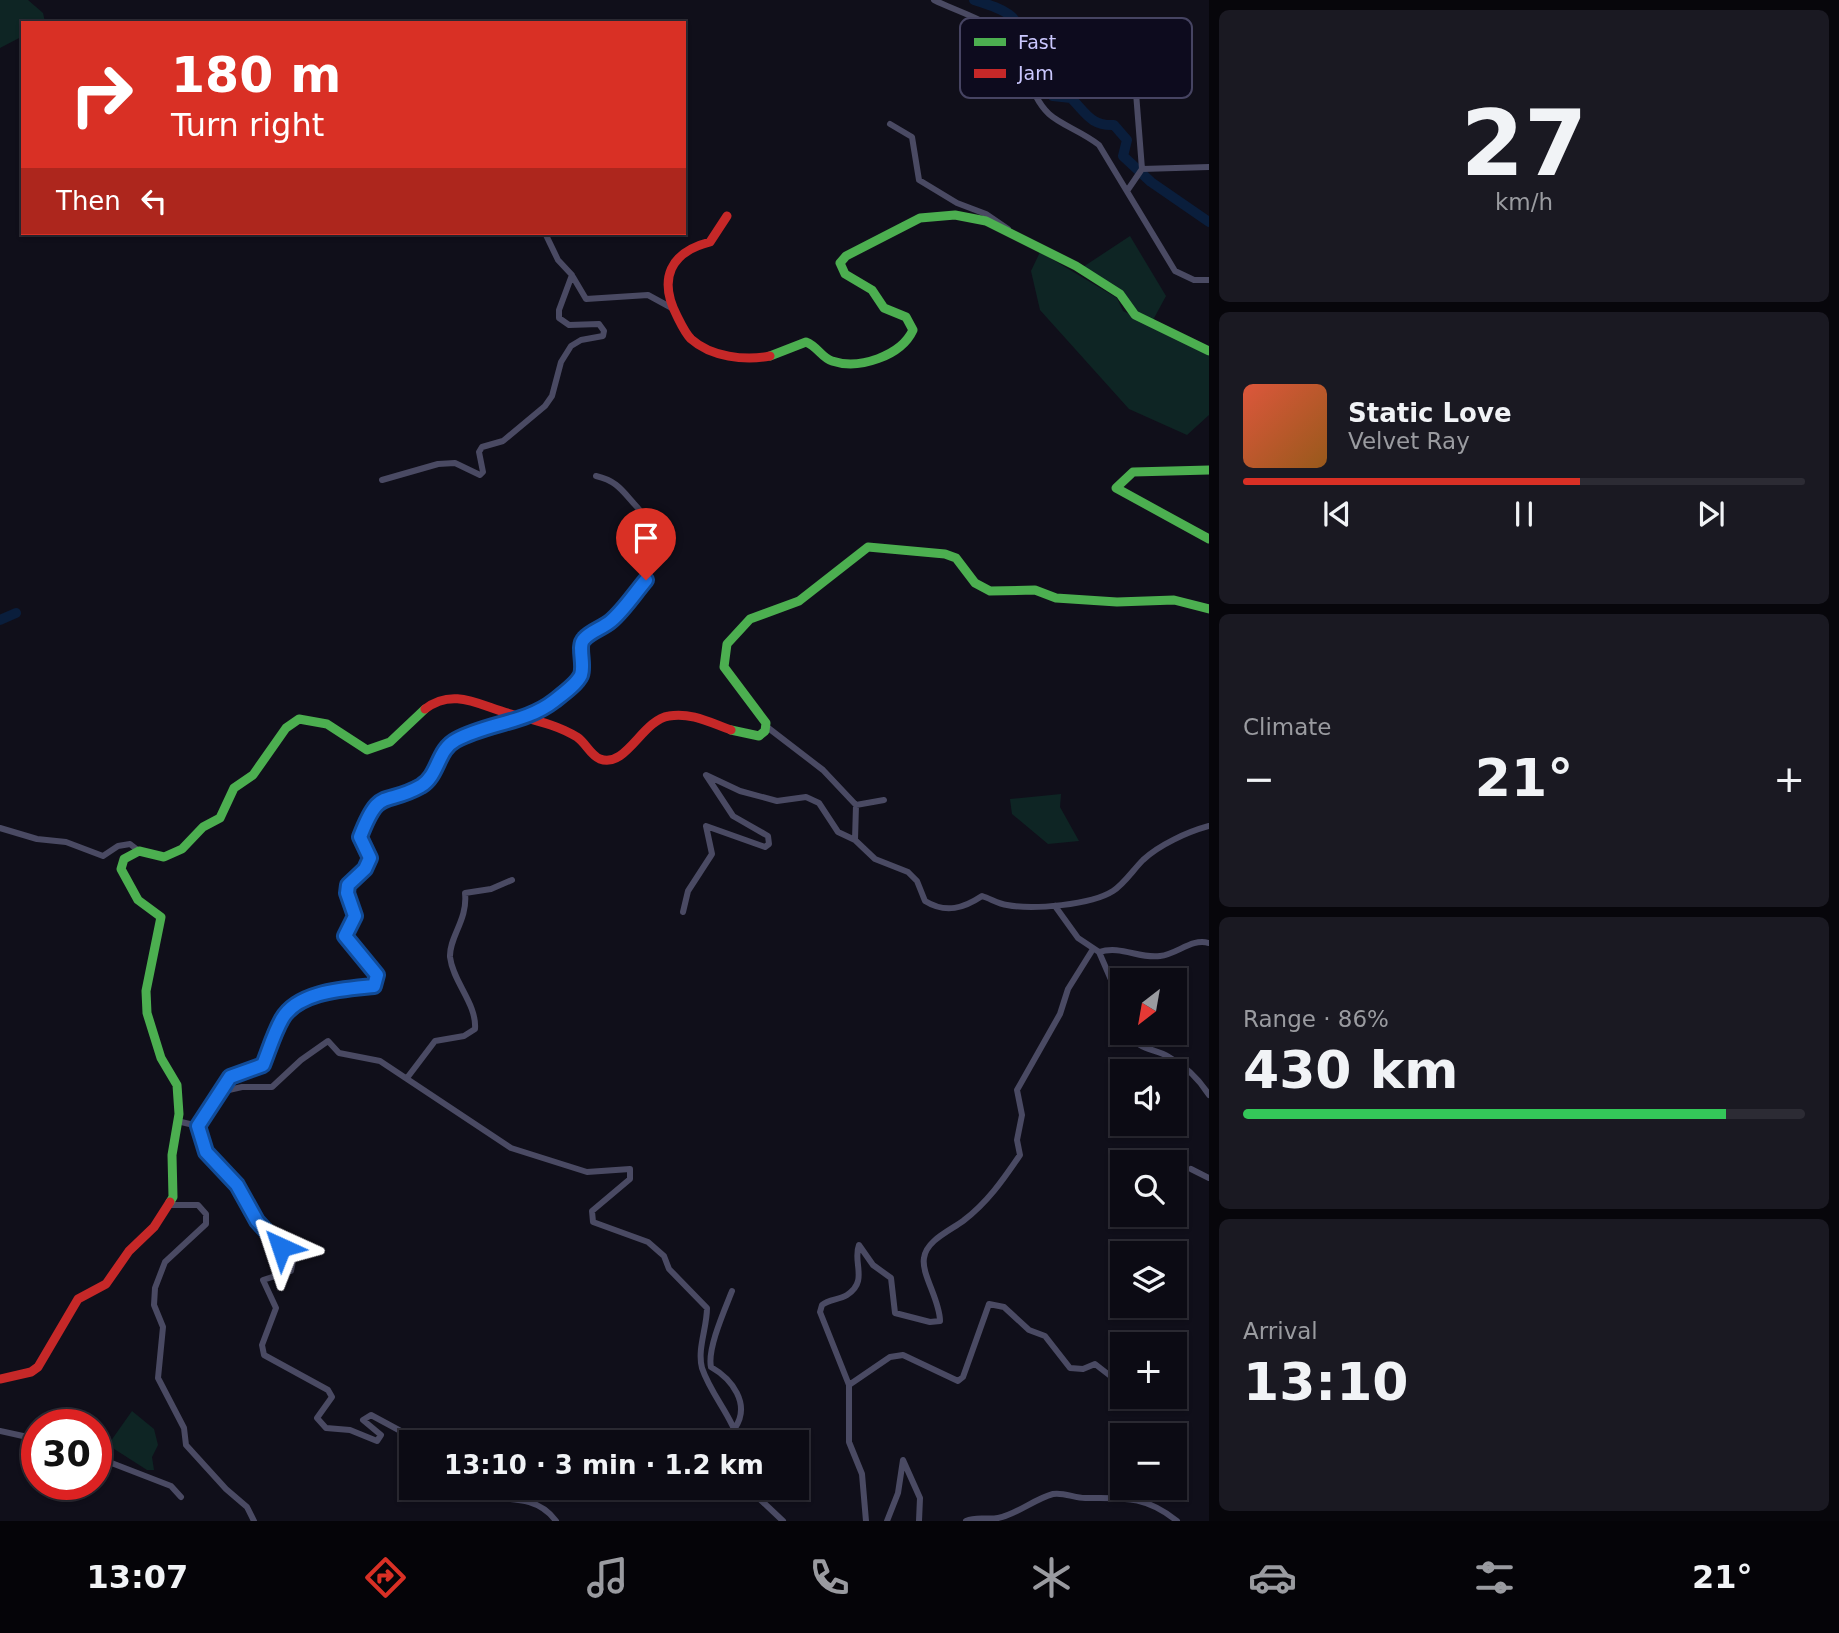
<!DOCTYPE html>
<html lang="en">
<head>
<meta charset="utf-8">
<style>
  :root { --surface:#0c0b14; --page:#1a1922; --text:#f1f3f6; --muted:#9a9ba0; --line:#2c2b34; --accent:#d93025 }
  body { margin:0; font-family:"DejaVu Sans",sans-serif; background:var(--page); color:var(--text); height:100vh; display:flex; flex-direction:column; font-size:26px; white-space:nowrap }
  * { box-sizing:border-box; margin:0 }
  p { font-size:23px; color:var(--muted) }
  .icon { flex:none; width:38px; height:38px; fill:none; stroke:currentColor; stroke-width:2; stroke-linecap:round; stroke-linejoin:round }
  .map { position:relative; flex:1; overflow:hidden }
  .panel { display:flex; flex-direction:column; gap:10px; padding:10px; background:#07060b; width:630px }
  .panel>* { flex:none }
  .guide { position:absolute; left:21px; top:21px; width:665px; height:214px; border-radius:0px; box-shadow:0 2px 5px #0004,0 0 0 2px var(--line); background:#d93025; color:#fff; overflow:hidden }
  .needle { width:46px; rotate:211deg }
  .tools { position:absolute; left:1110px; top:968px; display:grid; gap:14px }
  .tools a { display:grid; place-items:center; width:77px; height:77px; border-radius:0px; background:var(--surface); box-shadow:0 2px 5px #0004,0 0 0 2px var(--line); font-size:35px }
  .speed { position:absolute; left:21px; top:1409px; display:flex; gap:14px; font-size:35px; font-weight:700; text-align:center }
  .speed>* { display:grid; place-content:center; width:91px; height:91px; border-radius:50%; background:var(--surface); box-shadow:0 2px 5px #0004,0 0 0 2px var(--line); line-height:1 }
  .speed .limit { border:10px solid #d22; background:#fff; color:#111 }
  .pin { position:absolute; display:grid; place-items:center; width:60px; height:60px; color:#fff; margin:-72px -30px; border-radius:50% 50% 50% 0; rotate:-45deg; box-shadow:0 0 7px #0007 }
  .pin .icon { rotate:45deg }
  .me { position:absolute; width:77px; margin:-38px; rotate:318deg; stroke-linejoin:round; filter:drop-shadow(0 0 5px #0008) }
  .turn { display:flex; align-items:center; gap:24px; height:147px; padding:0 35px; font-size:32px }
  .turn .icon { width:91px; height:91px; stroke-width:2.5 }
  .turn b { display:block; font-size:49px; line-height:60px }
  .then { display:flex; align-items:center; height:66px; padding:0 35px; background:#0003; gap:14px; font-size:26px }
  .big { font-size:52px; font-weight:800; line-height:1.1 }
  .panel .card { flex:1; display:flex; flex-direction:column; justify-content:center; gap:10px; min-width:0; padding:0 24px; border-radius:10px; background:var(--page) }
  .panel .dial { align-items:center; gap:0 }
  .dial b { font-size:91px; line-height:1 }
  .song { display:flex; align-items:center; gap:21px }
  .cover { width:84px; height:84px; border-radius:10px; background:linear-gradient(135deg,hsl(10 70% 55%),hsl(30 70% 35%)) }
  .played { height:7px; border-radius:4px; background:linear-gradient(90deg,var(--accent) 60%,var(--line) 60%) }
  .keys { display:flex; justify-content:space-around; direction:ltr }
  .heat { display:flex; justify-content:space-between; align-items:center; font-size:38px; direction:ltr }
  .charge { height:10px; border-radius:5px; background:linear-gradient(90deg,#34c759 86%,var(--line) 0) }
  .trip { position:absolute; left:399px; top:1430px; width:410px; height:70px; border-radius:0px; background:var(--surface); box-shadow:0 2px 5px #0004,0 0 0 2px var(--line); font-weight:800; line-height:70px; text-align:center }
  .dock { display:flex; height:112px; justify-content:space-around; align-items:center; background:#050408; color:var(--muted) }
  .dock .icon { width:49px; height:49px }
  .dock .current { color:var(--accent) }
  .dock b { font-size:32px; color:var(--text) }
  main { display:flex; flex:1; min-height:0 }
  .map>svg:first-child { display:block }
  .green { fill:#0e2524 }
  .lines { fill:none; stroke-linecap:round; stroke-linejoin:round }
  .river { stroke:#0a1e3c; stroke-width:10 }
  .street { stroke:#4a4a63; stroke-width:6 }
  .fast { stroke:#4caf50; stroke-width:9 }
  .jam { stroke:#c62828; stroke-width:9 }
  .route-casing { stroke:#114b97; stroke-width:18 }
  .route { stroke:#1a73e8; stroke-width:12 }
  .key { fill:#0d0b1e; stroke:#464462; stroke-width:2 }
  .key-label { font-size:19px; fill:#cbc8ff }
</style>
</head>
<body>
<main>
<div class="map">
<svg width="1209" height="1521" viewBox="0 0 1209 1521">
  <rect width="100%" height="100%" fill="#100f1a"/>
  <path class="green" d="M 0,0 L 28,0 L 43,13 L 45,22 L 23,23 L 23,36 L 0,48 Z
    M 1130,236 L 1166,296 L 1153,320 L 1143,318 L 1083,267 Z
    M 1040,252 L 1117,298 L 1123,311 L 1209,353 L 1209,415 L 1187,435 L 1129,409 L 1040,310 L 1031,271 Z
    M 1061,794 L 1060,807 L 1079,841 L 1048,844 L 1012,814 L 1010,799 Z
    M 132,1411 L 154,1429 L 158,1445 L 152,1457 L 154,1470 L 147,1470 L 108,1445 Z"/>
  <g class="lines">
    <path class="river" d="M 974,0 C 1002,9 1019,13 1026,44 C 1048,50 1047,76 1053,96 L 1071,98 C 1086,113 1091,126 1114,125 L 1127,140 L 1123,156 L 1151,182 L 1209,222
      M 0,620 L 16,613"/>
    <path class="street" d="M 934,0 C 958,12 993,21 1010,42 C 1026,63 1029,95 1049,114 C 1061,125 1083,132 1099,145 L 1175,271 L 1194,280 L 1209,280
      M 1125,69 L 1135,80 L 1142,169 L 1127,191
      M 890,124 L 912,137 L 919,180 L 957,203 L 986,214 L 1008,229
      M 1142,169 L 1209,167
      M 573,277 L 586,299 L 648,295 L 670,307
      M 382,480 L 438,464 L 455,463 L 480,475 L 483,472 L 479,452 L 482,447 L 503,441 L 545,406 L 552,396 L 561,362 L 571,346 L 581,340 L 603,336 L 604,331 L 599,324 L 569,325 L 559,318 L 559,310 L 572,275 L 558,260 L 545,233
      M 528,716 C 548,707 583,687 584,663 C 584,656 579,648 582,642 C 588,632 604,627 612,620 C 643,590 670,545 637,507 C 623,492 618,481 596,476
      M 767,727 L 823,770 L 856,805 L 855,840
      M 856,805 L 884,800
      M 0,828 L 37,839 L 66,842 L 103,856 L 118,846 L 130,844 L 139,851
      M 1055,906 L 1078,938 L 1099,952 L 1122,1005
      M 683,912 L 688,891 L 712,854 L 706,826 L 765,847 L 769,844 L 768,836 L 733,816 L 706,775 L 740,791 L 777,801 L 806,797 L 819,803 L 838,832 L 855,840 L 875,859 L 908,872 L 917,881 L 925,901 C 946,914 964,908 982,896 C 991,899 999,904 1007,905 C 1033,910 1091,905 1113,891 C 1124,884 1133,870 1143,860 C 1159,845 1187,832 1209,826
      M 1099,952 C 1121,945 1139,959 1160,956 C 1178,954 1191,938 1209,943
      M 1129,1032 C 1138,1051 1154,1048 1169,1057 C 1185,1066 1199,1079 1209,1095
      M 407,1078 L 435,1041 L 464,1036 L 475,1029 C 477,1004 453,982 450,957 C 449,937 468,920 465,893 L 491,889 L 512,880
      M 220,1092 L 230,1077 L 263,1065 C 269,1050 274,1033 282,1019 C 298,990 345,990 374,986 L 377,981 L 377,975 L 345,936 L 355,916 L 348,885 L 365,869 L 370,858 L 360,837 L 367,819 L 383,798 L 423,785 L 437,765 L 444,748 L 457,739 L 517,718
      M 177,1121 L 198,1126 L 206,1152 L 237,1185 L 257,1221 L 293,1261 L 291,1271 L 263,1280 L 276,1308 L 262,1345 L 264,1355 L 328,1390 L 332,1397 L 317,1418 L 326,1428 L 350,1430 L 377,1441 L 381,1435 L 363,1420 L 371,1415 L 421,1442
      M 198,1126 L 220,1092 L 242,1087 L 272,1087 L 301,1060 L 328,1041 L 339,1053 L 380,1061 L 511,1148 L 587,1172 L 630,1169 L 630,1179 L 592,1211 L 593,1222 L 648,1242 L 664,1256 L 669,1269 L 707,1308 C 707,1328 697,1349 702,1368 C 711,1395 732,1416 739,1442
      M 1191,1169 L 1209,1178
      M 170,1205 L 198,1205 L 206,1214 L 206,1224 L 165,1262 L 155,1288 L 154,1305 L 163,1327 L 158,1378 L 184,1428 L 186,1445 L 226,1489 L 247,1507 L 254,1521
      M 732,1291 C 725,1309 707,1349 711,1367 C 732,1379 751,1404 735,1428
      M 849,1385 L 820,1312 L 822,1305 C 829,1299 839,1300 847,1295 C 869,1281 852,1262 859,1245 L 873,1265 L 891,1278 L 895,1313 L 930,1322 L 940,1321 C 940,1300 921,1274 924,1258 C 926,1241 949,1231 963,1221 C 987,1203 1003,1180 1020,1155 L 1017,1140 L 1022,1115 L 1017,1090 L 1060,1014 L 1068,989 L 1093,949
      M 0,1431 L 23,1436 L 37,1446
      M 96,1457 L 171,1486 L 181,1497
      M 453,1488 C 485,1508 530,1485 556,1521
      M 748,1488 L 783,1521
      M 866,1521 L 862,1474 L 849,1442 L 849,1385 L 890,1357 L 903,1355 L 958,1381 L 963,1377 L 989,1304 L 1004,1307 L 1029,1330 L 1045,1336 L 1070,1368 L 1083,1369 L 1095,1364 L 1122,1385
      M 887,1521 L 898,1493 L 903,1460 L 920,1498 L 919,1521
      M 966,1521 C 977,1516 986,1520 998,1518 C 1016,1515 1034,1499 1053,1494 C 1063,1492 1075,1498 1085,1498 C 1123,1498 1145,1495 1177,1521"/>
    <path class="fast" d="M 770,356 L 806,342 C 817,346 822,358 832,361 C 859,370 901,356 913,330 L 906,317 L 884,308 L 872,290 L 845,274 L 840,263 L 846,256 L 920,218 L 955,215 L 986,221 L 1076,266 L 1120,294 L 1135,315 L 1209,351
      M 1209,470 L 1133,472 L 1116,488 L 1209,539
      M 731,730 L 759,736 L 765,731 L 766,723 L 724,667 L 727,644 L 750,619 L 799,601 L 868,547 L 945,554 L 956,558 L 975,583 L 990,591 L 1035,590 L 1056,598 L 1117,602 L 1174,600 L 1209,609
      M 170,1202 L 173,1197 L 172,1155 L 179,1114 L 177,1085 L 161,1058 L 147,1013 L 146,991 L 161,917 L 138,900 L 121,869 L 124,859 L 139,851 L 164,857 L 182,849 L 203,827 L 220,818 L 234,788 L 253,775 L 286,728 L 299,719 L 327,724 L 367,750 L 390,742 L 425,709"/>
    <path class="jam" d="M 727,216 L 710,242 C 670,252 658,279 677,316 C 681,324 685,333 691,339 C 711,357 745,361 770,356
      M 425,709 C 454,687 480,706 511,714 C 533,720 556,724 577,737 C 586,743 590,755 600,759 C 626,769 642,720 669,716 C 691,712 711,723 731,730
      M 0,1379 L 31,1372 L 38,1367 L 78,1299 L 106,1284 L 129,1251 L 154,1227 L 170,1202"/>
  </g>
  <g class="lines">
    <defs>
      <path id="route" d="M 281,1247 L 257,1221 L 237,1185 L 206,1152 L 198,1126 L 230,1077 L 263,1065 C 269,1050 274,1033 282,1019 C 298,991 345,989 374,986 L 377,975 L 345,936 L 355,916 L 347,893 L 348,885 L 365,869 L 370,858 L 360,837 C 380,785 384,807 421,786 C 439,775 437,750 456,740 C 487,723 526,723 554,701 C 563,694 577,684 581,675 C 585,664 577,646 584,639 C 591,631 603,628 611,621 C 624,610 635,593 646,580"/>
    </defs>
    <use href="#route" class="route-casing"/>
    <use href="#route" class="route"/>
  </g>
  <rect x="960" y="18" width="232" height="80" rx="10" class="key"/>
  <rect x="974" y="38" width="32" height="8" fill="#4caf50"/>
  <rect x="974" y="69" width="32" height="9" fill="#c62828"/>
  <g class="key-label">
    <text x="1018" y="49">Fast</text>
    <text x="1018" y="80">Jam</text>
  </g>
</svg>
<div class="tools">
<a><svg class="needle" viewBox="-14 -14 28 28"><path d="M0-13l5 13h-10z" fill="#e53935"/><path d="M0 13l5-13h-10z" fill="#9a9ba0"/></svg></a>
<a><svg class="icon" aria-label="sound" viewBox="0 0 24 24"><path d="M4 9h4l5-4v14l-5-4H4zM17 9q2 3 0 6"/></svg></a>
<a><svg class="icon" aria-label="search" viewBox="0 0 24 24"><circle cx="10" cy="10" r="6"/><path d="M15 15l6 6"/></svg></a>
<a><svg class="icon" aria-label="layers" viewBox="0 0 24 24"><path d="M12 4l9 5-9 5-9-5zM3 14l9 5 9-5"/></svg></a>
<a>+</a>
<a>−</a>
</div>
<div class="speed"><div class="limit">30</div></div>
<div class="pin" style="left:646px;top:580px;background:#d93025"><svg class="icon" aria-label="arrive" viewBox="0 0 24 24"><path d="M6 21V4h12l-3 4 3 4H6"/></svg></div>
<svg class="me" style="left:281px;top:1247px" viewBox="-20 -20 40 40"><path d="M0-17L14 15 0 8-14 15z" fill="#1a73e8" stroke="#fff" stroke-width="4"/></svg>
<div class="trip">13:10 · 3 min · 1.2 km</div>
<div class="guide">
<div class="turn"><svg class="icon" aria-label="right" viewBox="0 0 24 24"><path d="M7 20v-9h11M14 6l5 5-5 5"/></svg><div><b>180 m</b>Turn right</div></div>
<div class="then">Then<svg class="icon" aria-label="left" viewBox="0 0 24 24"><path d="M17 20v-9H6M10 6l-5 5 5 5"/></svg></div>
</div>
</div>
<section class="panel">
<div class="card dial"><b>27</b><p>km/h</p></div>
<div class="card">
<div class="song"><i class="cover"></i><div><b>Static Love</b><p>Velvet Ray</p></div></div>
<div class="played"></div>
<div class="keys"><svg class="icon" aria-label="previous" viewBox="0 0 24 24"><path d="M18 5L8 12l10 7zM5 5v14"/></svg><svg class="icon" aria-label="pause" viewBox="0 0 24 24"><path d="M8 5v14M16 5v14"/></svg><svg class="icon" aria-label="next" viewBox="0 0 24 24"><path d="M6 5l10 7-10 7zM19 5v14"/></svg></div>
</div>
<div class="card"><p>Climate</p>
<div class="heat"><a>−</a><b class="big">21°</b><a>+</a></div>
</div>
<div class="card"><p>Range · 86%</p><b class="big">430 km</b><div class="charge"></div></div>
<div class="card"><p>Arrival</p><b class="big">13:10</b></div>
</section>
</main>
<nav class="dock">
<b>13:07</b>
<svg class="icon current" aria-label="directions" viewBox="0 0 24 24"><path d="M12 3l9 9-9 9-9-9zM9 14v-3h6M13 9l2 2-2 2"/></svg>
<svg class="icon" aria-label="music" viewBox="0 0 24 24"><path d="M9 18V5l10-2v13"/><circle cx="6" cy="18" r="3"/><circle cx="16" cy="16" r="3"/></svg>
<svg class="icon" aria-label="phone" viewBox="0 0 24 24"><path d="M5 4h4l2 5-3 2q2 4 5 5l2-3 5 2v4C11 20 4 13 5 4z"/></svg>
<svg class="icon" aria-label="climate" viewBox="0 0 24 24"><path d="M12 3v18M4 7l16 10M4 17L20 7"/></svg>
<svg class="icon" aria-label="car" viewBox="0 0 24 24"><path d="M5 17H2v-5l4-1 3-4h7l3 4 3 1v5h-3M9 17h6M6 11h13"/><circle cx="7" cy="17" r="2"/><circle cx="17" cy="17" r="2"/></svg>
<svg class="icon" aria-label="filters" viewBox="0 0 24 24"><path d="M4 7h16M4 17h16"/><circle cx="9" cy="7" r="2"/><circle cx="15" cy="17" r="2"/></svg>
<b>21°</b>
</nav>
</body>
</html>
